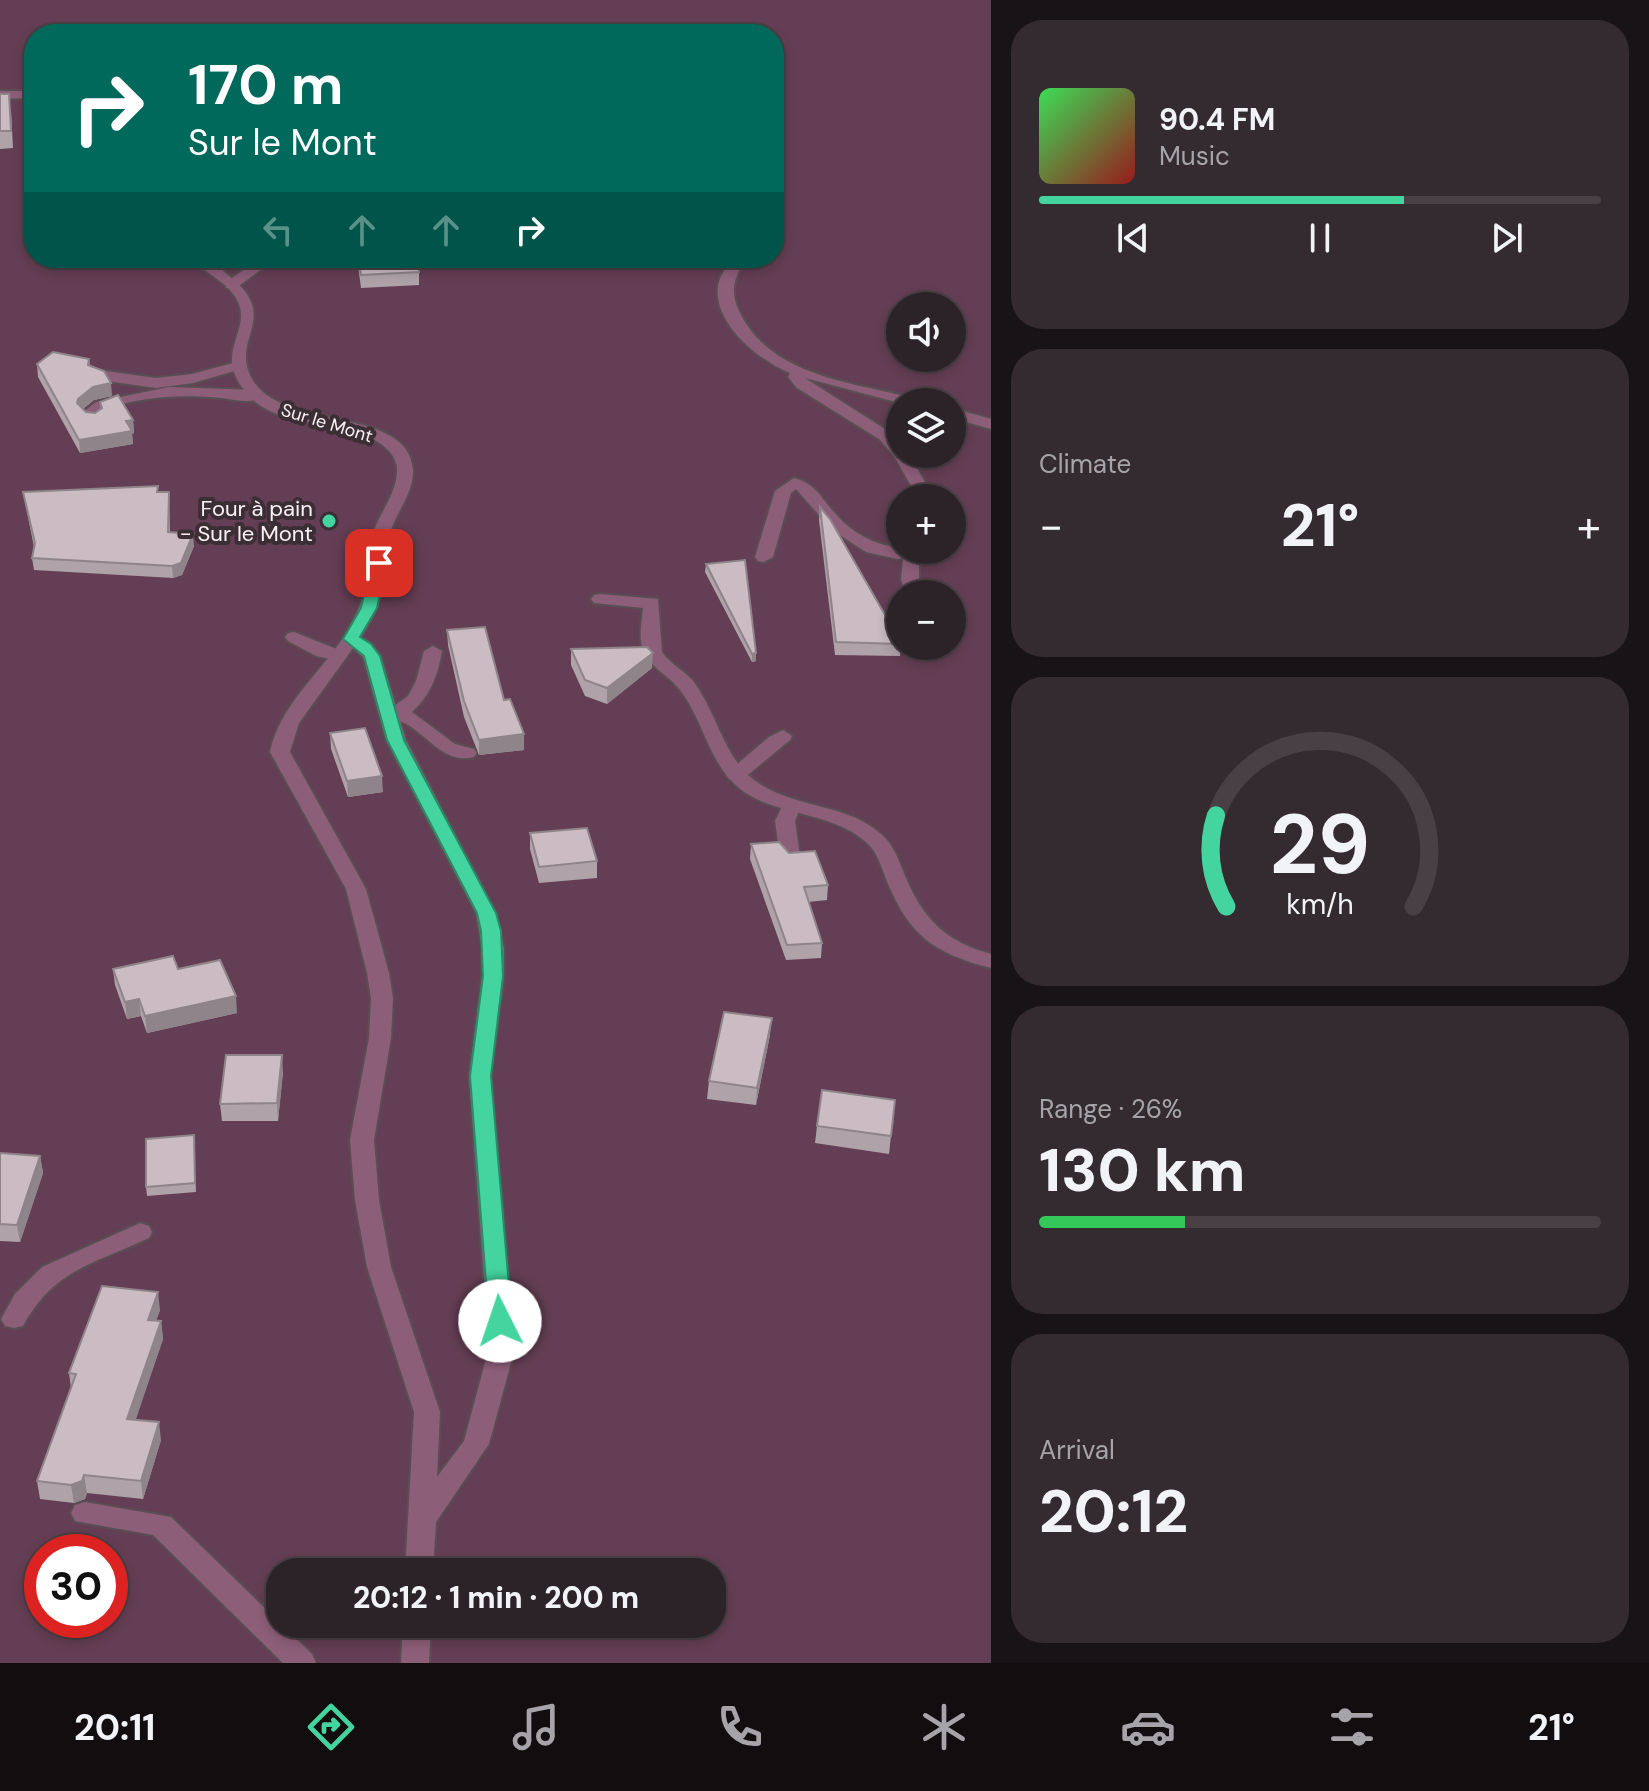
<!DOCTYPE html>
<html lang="en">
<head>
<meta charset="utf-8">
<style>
  :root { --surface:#2c2328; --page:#342b30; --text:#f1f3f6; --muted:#a6a4a8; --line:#484045; --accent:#43d4a0 }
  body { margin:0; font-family:"DM Sans",sans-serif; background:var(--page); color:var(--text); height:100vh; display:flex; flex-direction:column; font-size:30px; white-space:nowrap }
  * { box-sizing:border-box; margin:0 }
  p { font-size:26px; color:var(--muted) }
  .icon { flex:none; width:44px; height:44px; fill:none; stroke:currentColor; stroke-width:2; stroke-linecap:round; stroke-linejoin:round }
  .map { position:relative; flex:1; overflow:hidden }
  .sheet { display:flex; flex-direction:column; gap:20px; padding:20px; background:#181316; width:658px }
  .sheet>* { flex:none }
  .top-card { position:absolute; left:24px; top:24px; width:760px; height:244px; border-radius:32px; box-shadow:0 4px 12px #0003,0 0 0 2px var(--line); background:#00695c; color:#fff; overflow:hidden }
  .buttons { position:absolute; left:886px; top:292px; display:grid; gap:16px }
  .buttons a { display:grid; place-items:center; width:80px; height:80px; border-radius:50%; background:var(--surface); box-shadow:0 4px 12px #0003,0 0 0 2px var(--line); font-size:40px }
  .speed { position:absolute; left:24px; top:1534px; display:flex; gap:16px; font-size:40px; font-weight:700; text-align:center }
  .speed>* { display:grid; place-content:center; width:104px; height:104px; border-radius:50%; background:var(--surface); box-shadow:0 4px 12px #0003,0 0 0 2px var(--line); line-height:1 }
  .speed .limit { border:12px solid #d22; background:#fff; color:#111 }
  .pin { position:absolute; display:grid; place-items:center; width:68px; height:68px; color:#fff; margin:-34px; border-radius:16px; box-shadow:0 4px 12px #0006 }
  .me { position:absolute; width:88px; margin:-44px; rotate:356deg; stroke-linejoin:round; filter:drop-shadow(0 0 6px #0008) }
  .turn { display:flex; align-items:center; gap:28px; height:168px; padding:0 32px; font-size:36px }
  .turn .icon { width:104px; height:104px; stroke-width:2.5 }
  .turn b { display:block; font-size:56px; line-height:68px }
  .lanes { display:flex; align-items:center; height:76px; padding:0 32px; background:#0003; justify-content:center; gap:40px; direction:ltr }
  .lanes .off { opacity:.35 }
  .big { font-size:60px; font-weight:800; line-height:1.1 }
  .sheet .widget { flex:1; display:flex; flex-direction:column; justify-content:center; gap:12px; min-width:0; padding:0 28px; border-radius:32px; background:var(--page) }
  .sheet .dial { align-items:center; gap:0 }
  .dial svg { height:208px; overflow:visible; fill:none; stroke:var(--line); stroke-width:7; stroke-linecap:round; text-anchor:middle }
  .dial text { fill:var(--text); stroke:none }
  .song { display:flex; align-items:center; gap:24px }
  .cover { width:96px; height:96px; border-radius:12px; background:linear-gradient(135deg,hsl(130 70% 55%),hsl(0 70% 35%)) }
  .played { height:8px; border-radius:4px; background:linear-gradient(90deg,var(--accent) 65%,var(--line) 65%) }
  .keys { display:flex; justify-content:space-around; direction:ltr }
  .heat { display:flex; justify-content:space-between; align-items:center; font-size:44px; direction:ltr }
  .charge { height:12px; border-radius:6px; background:linear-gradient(90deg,#34c759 26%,var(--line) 0) }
  .trip { position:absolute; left:266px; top:1558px; width:460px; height:80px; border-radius:32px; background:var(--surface); box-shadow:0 4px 12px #0003,0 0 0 2px var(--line); font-weight:800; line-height:80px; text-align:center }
  .tab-bar { display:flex; height:128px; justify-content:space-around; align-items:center; background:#120e10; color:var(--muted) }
  .tab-bar .icon { width:56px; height:56px }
  .tab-bar .active { color:var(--accent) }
  .tab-bar b { font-size:36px; color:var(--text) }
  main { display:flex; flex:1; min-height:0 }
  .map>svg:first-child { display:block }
  .green { fill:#643e54; fill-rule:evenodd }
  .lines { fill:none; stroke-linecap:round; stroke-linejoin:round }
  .lane-casing { stroke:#594e54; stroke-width:4 }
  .street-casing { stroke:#594e54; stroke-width:4 }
  .lane { fill:#8d5e78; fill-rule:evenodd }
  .street { fill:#8d5e78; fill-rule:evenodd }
  .wall { fill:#afa2a9 }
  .shaded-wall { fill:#8e8489 }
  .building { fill:#cbbcc4; stroke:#8e8489; stroke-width:2 }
  .route { fill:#43d4a0; stroke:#2c8a68; stroke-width:2 }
  .poi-dot { fill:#43d4a0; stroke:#3b2f35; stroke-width:3 }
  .labels { text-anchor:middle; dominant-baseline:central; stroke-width:8; stroke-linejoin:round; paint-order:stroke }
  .far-street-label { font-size:18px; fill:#f9f1f5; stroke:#3b2f35 }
  .poi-label { font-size:22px; fill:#f9f1f5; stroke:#3b2f35; text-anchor:end }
</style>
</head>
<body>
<main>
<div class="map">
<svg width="991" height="1663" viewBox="0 0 991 1663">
  <rect width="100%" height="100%" fill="#3b2f35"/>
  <path class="green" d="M 0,0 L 991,0 L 991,1663 L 0,1663 ZM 34,34 L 774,34 L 774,258 L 34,258 ZM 900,306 L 952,306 L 952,358 L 900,358 ZM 900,402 L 952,402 L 952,454 L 900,454 ZM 900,498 L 952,498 L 952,550 L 900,550 ZM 900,594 L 952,594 L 952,646 L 900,646 ZM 42,1552 L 110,1552 L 110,1620 L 42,1620 ZM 280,1572 L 712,1572 L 712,1624 L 280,1624 Z"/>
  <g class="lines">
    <defs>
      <path id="lane" d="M 0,91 L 33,91 L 34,104 L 26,98 L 0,99 Z
        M 261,258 L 277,258 L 236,288 L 226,288 L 226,282 Z
        M 240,361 L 247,365 L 245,368 L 193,383 L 156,388 L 99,380 L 91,375 L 99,370 L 156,378 L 192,374 Z
        M 169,387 L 257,390 L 265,395 C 253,405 237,400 222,398 C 183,394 141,396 103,410 L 97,414 L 101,419 L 99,422 C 89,425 86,421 81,414 L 96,402 Z
        M 904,550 L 916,550 L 919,553 L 919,580 L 925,594 L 907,594 L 901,580 Z
        M 294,632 L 344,652 L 347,656 L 338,661 L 316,656 L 288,641 L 285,637 L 288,633 Z
        M 433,646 L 442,651 C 438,675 430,696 412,712 L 455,744 L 474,749 L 477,753 L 474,757 C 443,765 427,733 402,722 C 393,718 388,724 380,716 L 408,696 L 416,681 L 424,651 Z
        M 783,730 L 792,736 L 790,740 L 743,779 L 729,779 L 726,775 L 729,771 L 769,737 Z
        M 791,800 L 801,806 L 795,821 L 800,856 L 790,862 L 780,856 L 775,821 L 784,802 Z
        M 140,1223 L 149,1226 L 152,1232 L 149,1238 C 94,1264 54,1269 23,1326 L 14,1328 L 5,1326 L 1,1319 L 15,1294 L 42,1267 Z
        M 85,1502 L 171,1517 L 312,1654 L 316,1663 L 283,1663 L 153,1535 L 75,1521 L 71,1513 L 75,1505 Z"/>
      <path id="street" d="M 191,258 C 208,258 215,264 228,275 C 283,318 229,337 252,379 C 282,432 409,405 413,470 C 414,493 396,512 390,533 C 387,545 388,557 387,569 C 384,594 375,616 361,637 L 371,643 L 381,656 L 406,740 L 496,913 L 504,948 L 504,976 L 491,1076 L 515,1348 L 489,1444 L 436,1522 L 433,1572 L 405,1572 L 414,1412 L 367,1267 L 355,1200 L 350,1140 L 369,1038 L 371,998 L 367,973 L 346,889 L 270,752 C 281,699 331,666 354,619 C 371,586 364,560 374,530 C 382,508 411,474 389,451 C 353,413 286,435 249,396 C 211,354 250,335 239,304 C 231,283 205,274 191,258 ZM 353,648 L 363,657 L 386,740 L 476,913 L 482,948 L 482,976 L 469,1076 L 489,1348 L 464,1441 L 437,1477 L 440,1412 L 391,1267 L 379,1200 L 374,1140 L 391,1038 L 393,998 L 389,973 L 366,889 L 290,752 L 299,723 Z
        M 733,258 L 747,258 C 733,278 729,292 741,315 C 773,377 856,383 918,399 L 921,402 L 900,403 L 805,378 L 891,433 L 900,443 L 900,454 L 909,454 L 934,498 L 918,498 L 894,456 L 879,439 L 797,388 L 788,377 L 790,373 C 760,361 713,324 718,286 C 720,275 727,266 733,258 Z
        M 952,408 L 991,419 L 991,429 L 952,418 Z
        M 794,478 C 813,483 820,495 832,510 C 860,544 892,550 932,550 L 924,555 L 897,559 L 866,552 L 832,530 L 796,489 L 791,493 L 773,557 L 764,562 L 758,561 L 755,557 L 775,491 Z
        M 600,594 L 658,599 L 662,652 C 670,664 684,670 693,681 C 719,715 724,764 763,786 C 800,808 849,805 881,834 C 894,845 899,861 905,876 C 923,919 946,942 991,954 L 991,968 C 933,953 909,935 886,879 C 881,866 877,851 866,842 C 833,813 785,816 749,795 C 709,771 706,723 680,690 C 669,675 650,668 643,650 C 638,636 642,621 643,608 L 594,603 L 591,599 L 594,595 Z
        M 403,1624 L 431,1624 L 429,1663 L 401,1663 Z"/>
    </defs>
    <use href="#lane" class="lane-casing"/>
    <use href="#street" class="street-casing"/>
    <use href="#lane" class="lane"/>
    <use href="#street" class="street"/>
  </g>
  <path class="wall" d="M 0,94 L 11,111 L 13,148 L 0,149 Z
    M 357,258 L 417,258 L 419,272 L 419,285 L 361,288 Z
    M 89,359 L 90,366 L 112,396 L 94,400 L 83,409 L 86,412 L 95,413 L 101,409 L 100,402 L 133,420 L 134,433 L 132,434 L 133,444 L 80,453 L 38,377 L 37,364 Z
    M 158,486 L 158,492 L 169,492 L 170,533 L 194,546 L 182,575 L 173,578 L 34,570 L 32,558 L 34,547 L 23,492 Z
    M 820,507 L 900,641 L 900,646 L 901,646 L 900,656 L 835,655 L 819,520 Z
    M 745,560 L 756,661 L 752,662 L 705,572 L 706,564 Z
    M 447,630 L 504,700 L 524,750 L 479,755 L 464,717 L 448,645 Z
    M 571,649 L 652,668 L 607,704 L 585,696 L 571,665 Z
    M 330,733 L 383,792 L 348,797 L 331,749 Z
    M 530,833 L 597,861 L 597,878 L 539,883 L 530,849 Z
    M 751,844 L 789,853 L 828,885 L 827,900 L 808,902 L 822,943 L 821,958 L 786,960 L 750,859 Z
    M 113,969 L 178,969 L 237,1013 L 147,1033 L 141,1016 L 127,1019 L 115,985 Z
    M 770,1035 L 756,1105 L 707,1099 L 709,1081 Z
    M 283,1072 L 278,1121 L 222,1121 L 220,1104 Z
    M 895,1100 L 889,1154 L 815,1143 L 817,1126 Z
    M 194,1144 L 196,1192 L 147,1196 L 146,1187 Z
    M 0,1153 L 40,1156 L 43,1173 L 20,1242 L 0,1241 Z
    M 160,1310 L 156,1321 L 161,1321 L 163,1339 L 135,1420 L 161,1440 L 143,1499 L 87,1493 L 85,1499 L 74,1503 L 40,1499 L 37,1481 L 71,1388 L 69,1373 Z"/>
  <path class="shaded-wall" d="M 111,383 L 112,396 L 94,400 L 79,412 L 78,399 L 93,387 Z
    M 133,420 L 134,433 L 132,434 L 133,444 L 80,453 L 79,440 L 126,421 Z
    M 193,534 L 194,546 L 182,575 L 173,578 L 172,566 Z
    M 653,653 L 652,668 L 607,704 L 607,688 Z
    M 756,653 L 756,661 L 752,662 L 752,654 Z
    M 524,734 L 524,750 L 479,755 L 479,740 Z
    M 382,776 L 383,792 L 348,797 L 347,781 Z
    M 236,996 L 237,1013 L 147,1033 L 145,1016 Z
    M 139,999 L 141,1016 L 127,1019 L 125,1002 Z
    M 772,1018 L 770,1035 L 756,1105 L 757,1088 Z
    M 282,1055 L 283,1072 L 278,1121 L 277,1103 Z
    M 40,1156 L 43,1173 L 20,1242 L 17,1225 Z
    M 158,1292 L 160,1310 L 150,1338 L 148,1320 Z
    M 161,1321 L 163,1339 L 130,1437 L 127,1419 Z
    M 159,1422 L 161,1440 L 143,1499 L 141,1481 Z
    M 84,1475 L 87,1493 L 85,1499 L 74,1503 L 71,1485 Z"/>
  <path class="building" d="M 0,94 L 9,94 L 11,131 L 0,131 Z
    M 358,258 L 417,258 L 419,272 L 361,275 Z
    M 53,352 L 89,359 L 88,365 L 104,371 L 111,383 L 93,387 L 78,399 L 77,403 L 86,412 L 95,413 L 102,408 L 100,402 L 118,395 L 133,420 L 126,421 L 132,431 L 79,440 L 37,364 Z
    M 158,486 L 157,492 L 169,492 L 168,532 L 193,534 L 181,563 L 172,566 L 32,558 L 35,543 L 23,492 Z
    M 820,507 L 830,519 L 900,641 L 900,644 L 836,642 Z
    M 745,560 L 756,653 L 752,654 L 706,564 Z
    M 485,627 L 504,700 L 510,699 L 524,734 L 479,740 L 464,701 L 447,630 Z
    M 647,647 L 653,653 L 607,688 L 585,680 L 571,649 Z
    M 365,728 L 382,776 L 347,781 L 330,733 Z
    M 587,828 L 597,861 L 539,867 L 530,833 Z
    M 779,842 L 789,853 L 815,851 L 828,885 L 804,887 L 822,943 L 787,945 L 751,844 Z
    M 173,956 L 178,969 L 220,960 L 236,996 L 145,1016 L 139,999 L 125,1002 L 113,969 Z
    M 724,1012 L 772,1018 L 757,1088 L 709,1081 Z
    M 226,1055 L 282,1055 L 277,1103 L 220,1104 Z
    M 822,1090 L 895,1100 L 891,1136 L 817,1126 Z
    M 194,1135 L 195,1183 L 146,1187 L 146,1139 Z
    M 0,1153 L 40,1156 L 17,1225 L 0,1224 Z
    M 102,1286 L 158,1292 L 148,1320 L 161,1321 L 127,1419 L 159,1422 L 141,1481 L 84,1475 L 82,1481 L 71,1485 L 37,1481 L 76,1374 L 69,1373 Z"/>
  <path class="route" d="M 379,559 L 387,563 L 377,608 L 360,637 L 371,644 L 380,656 L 404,740 L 496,913 L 501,931 L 503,976 L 491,1076 L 512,1321 L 508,1327 L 500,1329 L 492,1327 L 489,1321 L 470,1076 L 483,976 L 481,931 L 477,913 L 387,740 L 364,656 L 343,639 L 361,608 L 371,563 Z"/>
  <circle class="poi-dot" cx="329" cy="521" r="8"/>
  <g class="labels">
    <g class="far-street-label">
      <text transform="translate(327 423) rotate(17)">Sur le Mont</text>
    </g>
    <g class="poi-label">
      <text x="313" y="508">Four à pain<tspan x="313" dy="25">- Sur le Mont</tspan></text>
    </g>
  </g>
</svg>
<div class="buttons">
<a><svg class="icon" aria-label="sound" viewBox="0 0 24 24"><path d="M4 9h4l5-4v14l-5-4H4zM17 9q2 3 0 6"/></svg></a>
<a><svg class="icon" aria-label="layers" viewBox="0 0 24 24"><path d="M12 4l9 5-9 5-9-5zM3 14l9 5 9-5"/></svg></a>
<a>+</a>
<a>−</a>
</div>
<div class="speed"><div class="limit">30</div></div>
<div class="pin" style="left:379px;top:563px;background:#d93025"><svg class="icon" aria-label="arrive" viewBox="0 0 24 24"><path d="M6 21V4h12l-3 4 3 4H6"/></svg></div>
<svg class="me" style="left:500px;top:1321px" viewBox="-20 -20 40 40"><circle r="19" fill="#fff"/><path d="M0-13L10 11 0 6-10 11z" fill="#43d4a0"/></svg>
<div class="trip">20:12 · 1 min · 200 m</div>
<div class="top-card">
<div class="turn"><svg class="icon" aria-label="right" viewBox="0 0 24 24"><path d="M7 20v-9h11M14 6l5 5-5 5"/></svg><div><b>170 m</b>Sur le Mont</div></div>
<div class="lanes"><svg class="icon off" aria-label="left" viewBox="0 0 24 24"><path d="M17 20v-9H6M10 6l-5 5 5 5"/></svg><svg class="icon off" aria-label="ahead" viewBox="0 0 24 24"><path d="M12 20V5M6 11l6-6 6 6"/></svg><svg class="icon off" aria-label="ahead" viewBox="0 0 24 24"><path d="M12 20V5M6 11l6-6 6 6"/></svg><svg class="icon" aria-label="right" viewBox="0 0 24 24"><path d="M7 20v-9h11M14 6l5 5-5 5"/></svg></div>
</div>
</div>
<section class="sheet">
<div class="widget">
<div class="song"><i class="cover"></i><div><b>90.4 FM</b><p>Music</p></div></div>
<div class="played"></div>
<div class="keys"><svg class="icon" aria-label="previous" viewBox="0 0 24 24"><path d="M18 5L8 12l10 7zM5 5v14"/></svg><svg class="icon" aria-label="pause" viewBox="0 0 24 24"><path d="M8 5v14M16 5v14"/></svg><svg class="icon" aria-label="next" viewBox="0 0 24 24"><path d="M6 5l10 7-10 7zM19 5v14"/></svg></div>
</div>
<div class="widget"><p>Climate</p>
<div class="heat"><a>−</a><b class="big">21°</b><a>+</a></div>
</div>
<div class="widget dial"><svg viewBox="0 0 100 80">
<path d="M14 69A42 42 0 1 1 86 69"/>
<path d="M14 69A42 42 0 0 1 10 34" stroke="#43d4a0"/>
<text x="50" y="56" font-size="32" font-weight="700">29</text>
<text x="50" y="72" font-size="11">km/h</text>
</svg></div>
<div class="widget"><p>Range · 26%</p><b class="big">130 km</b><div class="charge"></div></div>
<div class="widget"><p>Arrival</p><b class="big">20:12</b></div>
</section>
</main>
<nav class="tab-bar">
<b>20:11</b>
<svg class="icon active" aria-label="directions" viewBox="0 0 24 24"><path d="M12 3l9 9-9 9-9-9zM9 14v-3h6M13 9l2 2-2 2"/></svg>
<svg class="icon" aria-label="music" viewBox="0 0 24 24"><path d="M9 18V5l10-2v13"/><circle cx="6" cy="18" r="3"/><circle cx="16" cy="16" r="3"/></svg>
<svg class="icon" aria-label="phone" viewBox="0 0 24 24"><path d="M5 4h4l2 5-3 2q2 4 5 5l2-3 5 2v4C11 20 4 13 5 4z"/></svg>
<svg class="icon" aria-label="climate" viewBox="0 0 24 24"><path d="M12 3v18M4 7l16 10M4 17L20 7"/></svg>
<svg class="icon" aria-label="car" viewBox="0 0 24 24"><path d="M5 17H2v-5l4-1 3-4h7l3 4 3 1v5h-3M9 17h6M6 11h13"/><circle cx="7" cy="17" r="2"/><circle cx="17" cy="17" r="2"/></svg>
<svg class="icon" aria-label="filters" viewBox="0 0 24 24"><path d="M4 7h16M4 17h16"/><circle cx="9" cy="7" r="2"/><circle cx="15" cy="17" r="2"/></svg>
<b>21°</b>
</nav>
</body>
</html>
